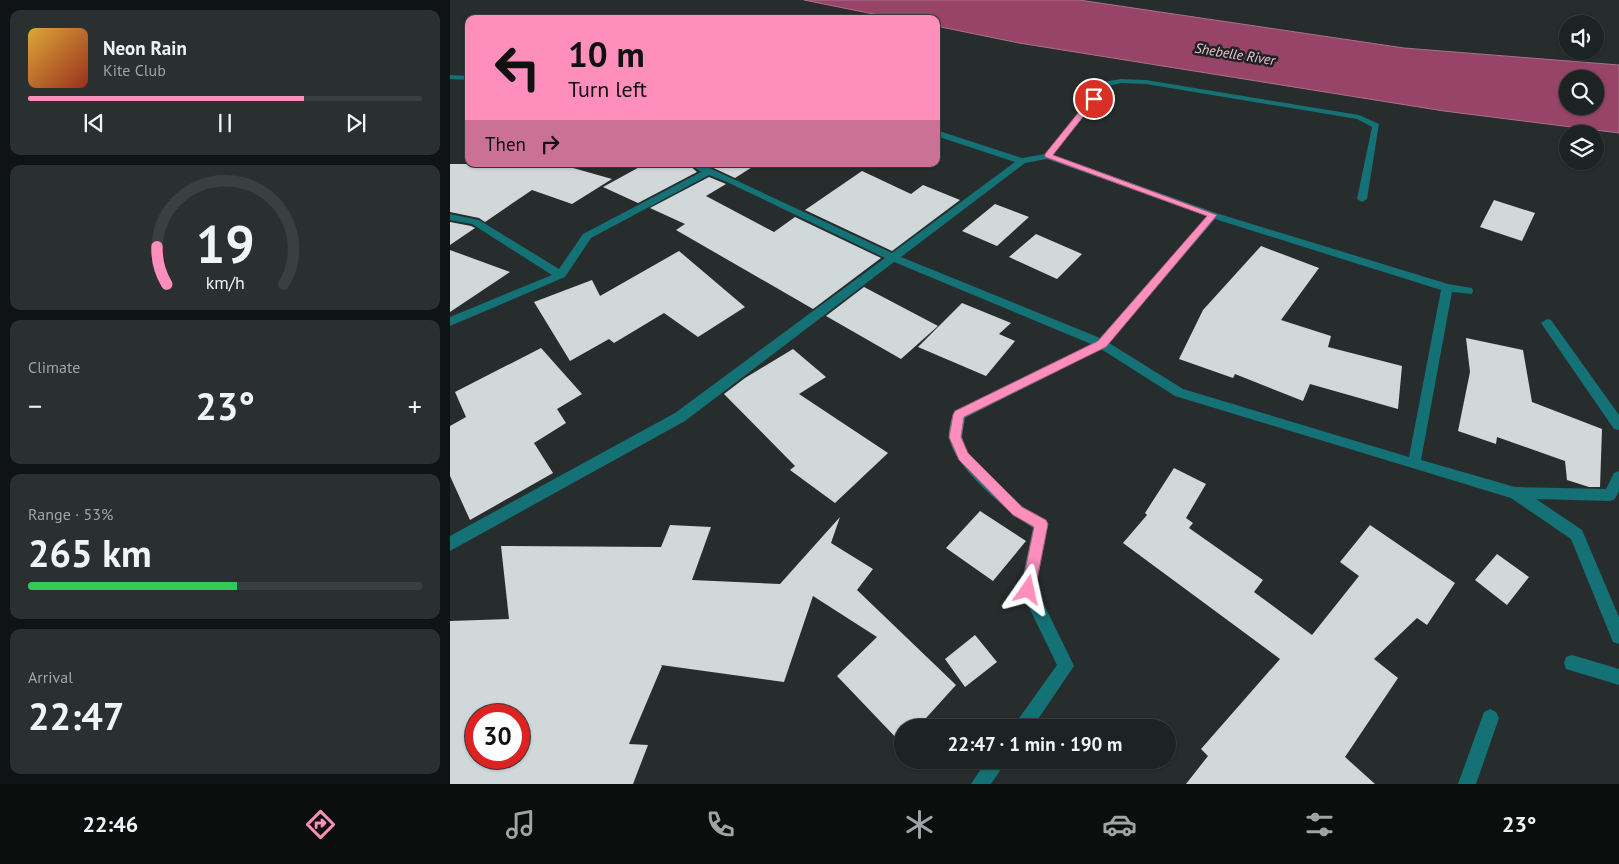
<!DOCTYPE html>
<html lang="en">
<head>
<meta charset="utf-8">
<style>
  :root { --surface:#1d2222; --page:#2a2f2f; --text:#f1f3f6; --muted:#a0a4a5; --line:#3b3f40; --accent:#fe8ebc }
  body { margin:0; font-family:"PT Sans",sans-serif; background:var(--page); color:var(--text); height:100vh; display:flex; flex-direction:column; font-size:19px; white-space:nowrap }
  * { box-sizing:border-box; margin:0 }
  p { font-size:16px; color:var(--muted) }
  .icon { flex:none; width:28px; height:28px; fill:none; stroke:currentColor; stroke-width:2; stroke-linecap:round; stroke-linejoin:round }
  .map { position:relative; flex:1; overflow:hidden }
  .details { display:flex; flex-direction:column; gap:10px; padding:10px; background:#101313; width:450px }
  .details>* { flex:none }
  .top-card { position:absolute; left:15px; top:15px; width:475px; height:152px; border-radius:10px; box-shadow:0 1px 4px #0004,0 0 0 1px var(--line); background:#fe8ebc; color:#111; overflow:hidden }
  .controls { position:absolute; left:1109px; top:15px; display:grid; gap:10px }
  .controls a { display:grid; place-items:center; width:45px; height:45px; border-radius:50%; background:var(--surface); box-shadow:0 1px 4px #0004,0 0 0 1px var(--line); font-size:25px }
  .speed { position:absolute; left:15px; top:704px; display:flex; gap:10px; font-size:25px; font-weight:700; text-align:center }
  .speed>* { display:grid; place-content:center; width:65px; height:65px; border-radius:50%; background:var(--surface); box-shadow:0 1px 4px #0004,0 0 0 1px var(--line); line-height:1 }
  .speed .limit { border:8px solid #d22; background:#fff; color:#111 }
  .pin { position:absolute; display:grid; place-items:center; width:42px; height:42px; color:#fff; margin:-21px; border:2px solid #fff; border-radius:50%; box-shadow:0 1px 5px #0007 }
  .me { position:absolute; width:55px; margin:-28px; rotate:11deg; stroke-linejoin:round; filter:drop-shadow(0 0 4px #0008) }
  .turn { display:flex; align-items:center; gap:18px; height:105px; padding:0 20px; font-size:22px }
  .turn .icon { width:65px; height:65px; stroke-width:2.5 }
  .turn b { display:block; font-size:35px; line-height:42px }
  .then { display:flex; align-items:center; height:48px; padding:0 20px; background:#0003; gap:10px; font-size:19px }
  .big { font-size:38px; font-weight:700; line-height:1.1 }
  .details .widget { flex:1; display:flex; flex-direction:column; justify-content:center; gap:8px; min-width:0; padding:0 18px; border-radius:10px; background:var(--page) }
  .details .dial { align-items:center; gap:0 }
  .dial svg { height:130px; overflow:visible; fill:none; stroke:var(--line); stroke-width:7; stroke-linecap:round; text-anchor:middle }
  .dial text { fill:var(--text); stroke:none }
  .song { display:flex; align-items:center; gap:15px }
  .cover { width:60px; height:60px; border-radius:8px; background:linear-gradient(135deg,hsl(40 70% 55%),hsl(10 70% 35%)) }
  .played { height:5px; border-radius:2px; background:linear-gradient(90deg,var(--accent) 70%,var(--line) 70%) }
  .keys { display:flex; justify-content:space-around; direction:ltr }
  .heat { display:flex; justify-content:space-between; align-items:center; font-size:28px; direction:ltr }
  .charge { height:8px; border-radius:4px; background:linear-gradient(90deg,#34c759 53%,var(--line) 0) }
  .trip { position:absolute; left:444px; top:719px; width:282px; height:50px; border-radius:25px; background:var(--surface); box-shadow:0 1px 4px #0004,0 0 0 1px var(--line); font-weight:700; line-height:50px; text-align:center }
  .dock { display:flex; height:80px; justify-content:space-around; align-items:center; background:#0c0e0e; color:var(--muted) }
  .dock .icon { width:35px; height:35px }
  .dock .active { color:var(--accent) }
  .dock b { font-size:22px; color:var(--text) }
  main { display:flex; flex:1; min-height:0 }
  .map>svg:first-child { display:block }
  .water { fill:#974468; stroke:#aa728b; fill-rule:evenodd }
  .building { fill:#d1d8d9; fill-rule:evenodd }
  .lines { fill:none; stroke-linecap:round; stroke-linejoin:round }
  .minor { fill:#147176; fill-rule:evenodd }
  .route { fill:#fe8ebc; stroke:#a55c7a }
  .labels { text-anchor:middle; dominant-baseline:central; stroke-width:5; stroke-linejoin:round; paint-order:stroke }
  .far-water-label { font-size:14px; font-style:italic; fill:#f1c1d2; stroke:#1d2323 }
</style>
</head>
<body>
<main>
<section class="details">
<div class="widget">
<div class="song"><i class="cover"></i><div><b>Neon Rain</b><p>Kite Club</p></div></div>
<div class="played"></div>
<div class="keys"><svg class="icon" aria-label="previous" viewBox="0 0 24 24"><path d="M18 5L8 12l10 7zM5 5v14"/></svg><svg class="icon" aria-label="pause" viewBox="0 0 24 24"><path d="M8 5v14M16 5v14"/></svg><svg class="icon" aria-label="next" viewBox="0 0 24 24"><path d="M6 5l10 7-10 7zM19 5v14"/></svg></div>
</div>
<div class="widget dial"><svg viewBox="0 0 100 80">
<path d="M14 69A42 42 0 1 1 86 69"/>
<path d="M14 69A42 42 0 0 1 8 46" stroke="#fe8ebc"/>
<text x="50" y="56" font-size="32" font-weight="700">19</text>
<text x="50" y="72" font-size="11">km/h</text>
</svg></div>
<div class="widget"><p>Climate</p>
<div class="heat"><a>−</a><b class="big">23°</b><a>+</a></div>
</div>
<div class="widget"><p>Range · 53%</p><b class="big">265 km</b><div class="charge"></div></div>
<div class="widget"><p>Arrival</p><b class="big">22:47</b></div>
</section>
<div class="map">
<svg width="1169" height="784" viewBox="0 0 1169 784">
  <rect width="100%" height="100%" fill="#272d2d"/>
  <path class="water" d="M 354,0 L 629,0 L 954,48 L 1169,65 L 1169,133 L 994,111 L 569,43 L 486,26 L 486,19 L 448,19 ZM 1118,79 L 1145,79 L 1145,106 L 1118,106 Z"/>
  <path class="building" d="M 0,164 L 119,164 L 116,166 L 162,179 L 122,204 L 82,190 L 35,222 L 29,218 L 0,212 Z
    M 195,164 L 238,164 L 247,172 L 188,203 L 153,187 Z
    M 255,164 L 307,164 L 285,178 Z
    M 412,171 L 461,194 L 473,185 L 510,200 L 442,251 L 355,210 Z
    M 259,177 L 276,184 L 256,196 L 324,232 L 345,217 L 431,258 L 363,309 L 226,230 L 235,224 L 200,208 Z
    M 1044,200 L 1085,213 L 1072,241 L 1030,227 Z
    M 545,204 L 579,217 L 547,246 L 512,231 Z
    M 0,222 L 21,226 L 25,228 L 0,245 Z
    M 586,234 L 632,254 L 607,279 L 559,257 Z
    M 811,246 L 869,268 L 831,320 L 881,336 L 878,347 L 952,366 L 948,409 L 860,384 L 853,401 L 785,374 L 783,378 L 729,359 L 753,310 Z
    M 0,250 L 60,272 L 0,312 Z
    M 229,251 L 295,307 L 248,337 L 214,313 L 164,343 L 159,339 L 120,361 L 84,302 L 142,280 L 150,296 Z
    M 414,287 L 488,326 L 451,359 L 376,316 Z
    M 512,303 L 561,323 L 549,334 L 565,341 L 536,376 L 468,347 Z
    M 1016,338 L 1073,350 L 1082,402 L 1152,429 L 1150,487 L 1139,487 L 1117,480 L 1115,461 L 1047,437 L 1046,444 L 1008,431 L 1020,372 Z
    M 91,348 L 132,394 L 107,409 L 116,423 L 84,443 L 103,473 L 20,520 L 0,476 L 0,426 L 16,417 L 5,392 Z
    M 343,349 L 376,377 L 349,394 L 438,453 L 385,503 L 340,470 L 345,466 L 274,394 L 295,378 Z
    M 724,468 L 756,484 L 736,518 L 743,523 L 739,528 L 813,580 L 804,592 L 862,635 L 909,576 L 890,562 L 920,525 L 1005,583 L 977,625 L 967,618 L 924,659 L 948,678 L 895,757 L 925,784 L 736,784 L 758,756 L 751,749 L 830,659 L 673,543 L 697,515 L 695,513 Z
    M 530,511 L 576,541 L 543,581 L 496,548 Z
    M 390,517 L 381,543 L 423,569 L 407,590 L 506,685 L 467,728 L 452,728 L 452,744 L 387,676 L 427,637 L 363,596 L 334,682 L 211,665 L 212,666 L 179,744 L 198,745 L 183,784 L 0,784 L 0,621 L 59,619 L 51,546 L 211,547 L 220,525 L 261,527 L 242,580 L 330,584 ZM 26,715 L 69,715 L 69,758 L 26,758 Z
    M 1047,554 L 1079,577 L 1057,605 L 1025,580 Z
    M 525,635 L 547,662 L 515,687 L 495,659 Z"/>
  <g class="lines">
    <path class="minor" d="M 0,75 L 19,76 L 19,80 L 0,79 Z
      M 671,79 L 696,80 L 909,115 L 929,124 L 917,199 L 912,202 L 907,199 L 922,127 L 907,119 L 696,84 L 671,83 L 658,86 L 603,155 L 766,213 L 998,284 L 1022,288 L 1023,291 L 1022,294 L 1002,292 L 971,460 L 1065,487 L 1156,489 L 1164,473 L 1169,471 L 1169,491 L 1165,499 L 1160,501 L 1086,499 L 1132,530 L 1169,617 L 1169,644 L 1163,642 L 1121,539 L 1061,498 L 725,396 L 651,349 L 515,418 L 512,437 L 518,454 L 573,507 L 596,520 L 598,525 L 586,588 L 624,666 L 582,728 L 562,728 L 607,665 L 570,589 L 583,528 C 559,513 504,467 499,438 C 498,431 501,418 504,411 L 641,344 L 444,262 L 235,421 L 0,551 L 0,536 L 225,413 L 435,258 L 277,182 L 259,175 L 141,238 L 115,277 L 0,326 L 0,317 L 102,275 L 22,224 L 0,220 L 0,214 L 29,220 L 109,269 L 133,234 L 251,172 L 240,164 L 251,164 L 442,253 L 565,162 L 486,136 L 486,130 L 572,158 L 595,154 L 652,82 ZM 597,159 L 757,216 L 650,338 L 451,257 L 575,163 ZM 765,219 L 991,290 L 959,457 L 733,389 L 659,343 Z
      M 1097,319 L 1101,320 L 1169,415 L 1169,430 L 1164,429 L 1093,326 L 1091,323 Z
      M 1122,655 L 1169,669 L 1169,685 L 1116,669 L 1114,663 L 1116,657 Z
      M 1040,709 L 1046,712 L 1049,718 L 1026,784 L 1008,784 L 1034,712 Z
      M 537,760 L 557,760 L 541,784 L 521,784 Z"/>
  </g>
  <path class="route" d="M 641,97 L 647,99 L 603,155 L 767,215 L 656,347 L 514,417 L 511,437 L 518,453 L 572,507 L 596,520 L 598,524 L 585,590 L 583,594 L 578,596 L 573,594 L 571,590 L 584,527 L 563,515 L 509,460 L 499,437 L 503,415 L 505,411 L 648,341 L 757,216 L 595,157 L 595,154 Z"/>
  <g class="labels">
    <g class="far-water-label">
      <text transform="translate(785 54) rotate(9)">Shebelle River</text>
    </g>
  </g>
</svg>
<div class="controls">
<a><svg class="icon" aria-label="sound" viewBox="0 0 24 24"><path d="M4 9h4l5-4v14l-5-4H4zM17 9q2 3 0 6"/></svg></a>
<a><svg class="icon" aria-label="search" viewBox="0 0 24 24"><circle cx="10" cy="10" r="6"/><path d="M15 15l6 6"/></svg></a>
<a><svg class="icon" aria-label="layers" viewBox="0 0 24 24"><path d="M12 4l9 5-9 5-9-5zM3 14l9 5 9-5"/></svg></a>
</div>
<div class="speed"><div class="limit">30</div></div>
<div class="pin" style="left:644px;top:99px;background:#d93025"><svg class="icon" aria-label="arrive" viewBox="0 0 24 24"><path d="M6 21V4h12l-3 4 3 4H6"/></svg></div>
<svg class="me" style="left:578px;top:590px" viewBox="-20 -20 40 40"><path d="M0-17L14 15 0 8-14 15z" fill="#fe8ebc" stroke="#fff" stroke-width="4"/></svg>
<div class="trip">22:47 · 1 min · 190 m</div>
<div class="top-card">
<div class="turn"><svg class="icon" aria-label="left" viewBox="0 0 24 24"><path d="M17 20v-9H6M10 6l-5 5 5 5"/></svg><div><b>10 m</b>Turn left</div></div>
<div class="then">Then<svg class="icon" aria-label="right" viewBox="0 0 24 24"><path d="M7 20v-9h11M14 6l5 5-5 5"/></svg></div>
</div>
</div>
</main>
<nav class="dock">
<b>22:46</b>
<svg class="icon active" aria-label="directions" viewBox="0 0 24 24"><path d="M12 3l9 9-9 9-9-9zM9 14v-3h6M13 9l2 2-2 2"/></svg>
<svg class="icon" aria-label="music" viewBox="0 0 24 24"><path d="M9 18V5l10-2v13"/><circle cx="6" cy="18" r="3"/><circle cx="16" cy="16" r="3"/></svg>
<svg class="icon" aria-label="phone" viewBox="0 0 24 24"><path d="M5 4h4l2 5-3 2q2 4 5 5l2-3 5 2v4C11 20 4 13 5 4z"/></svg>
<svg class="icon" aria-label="climate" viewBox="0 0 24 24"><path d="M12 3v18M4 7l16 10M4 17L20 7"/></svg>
<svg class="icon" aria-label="car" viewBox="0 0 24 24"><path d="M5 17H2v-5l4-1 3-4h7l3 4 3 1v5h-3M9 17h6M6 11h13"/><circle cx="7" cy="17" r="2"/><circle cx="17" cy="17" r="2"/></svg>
<svg class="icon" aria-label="filters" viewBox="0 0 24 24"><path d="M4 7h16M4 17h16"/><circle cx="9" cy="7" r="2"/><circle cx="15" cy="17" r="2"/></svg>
<b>23°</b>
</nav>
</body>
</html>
